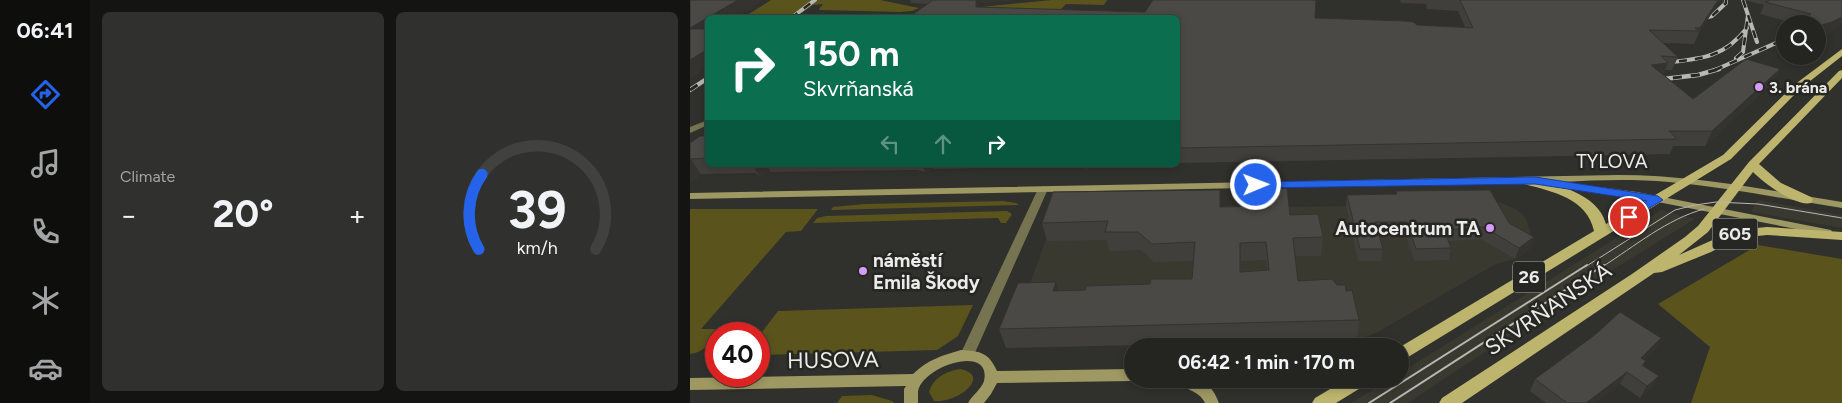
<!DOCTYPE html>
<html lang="en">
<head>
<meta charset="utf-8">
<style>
  :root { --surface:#242421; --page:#30302e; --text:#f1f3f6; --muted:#a3a4a5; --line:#41413f; --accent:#2563eb }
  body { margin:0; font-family:Figtree,sans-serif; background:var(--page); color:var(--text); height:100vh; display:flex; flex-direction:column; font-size:19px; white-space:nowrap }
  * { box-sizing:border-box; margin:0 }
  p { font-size:16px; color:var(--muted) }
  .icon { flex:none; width:28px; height:28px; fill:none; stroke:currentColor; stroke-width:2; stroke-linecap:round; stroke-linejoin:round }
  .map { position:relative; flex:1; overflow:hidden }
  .sheet { display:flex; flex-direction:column; gap:12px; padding:12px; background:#141412; width:600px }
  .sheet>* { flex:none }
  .banner { position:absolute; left:15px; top:15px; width:475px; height:152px; border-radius:8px; box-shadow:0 2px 8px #0003,0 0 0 1px var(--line); background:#0b6e4f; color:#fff; overflow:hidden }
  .buttons { position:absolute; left:1086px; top:15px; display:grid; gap:10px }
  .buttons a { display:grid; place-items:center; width:50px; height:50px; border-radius:50%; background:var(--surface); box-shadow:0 2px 8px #0003,0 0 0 1px var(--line); font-size:25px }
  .speed { position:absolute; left:15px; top:322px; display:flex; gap:10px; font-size:25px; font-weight:700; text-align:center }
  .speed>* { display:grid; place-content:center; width:65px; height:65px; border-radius:50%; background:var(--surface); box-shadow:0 2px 8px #0003,0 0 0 1px var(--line); line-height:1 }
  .speed .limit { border:8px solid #d22; background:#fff; color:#111 }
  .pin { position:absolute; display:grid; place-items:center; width:42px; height:42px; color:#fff; margin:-21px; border:2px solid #fff; border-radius:50%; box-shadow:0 1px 5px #0007 }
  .me { position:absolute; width:55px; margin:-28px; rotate:89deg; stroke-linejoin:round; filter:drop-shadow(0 0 4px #0008) }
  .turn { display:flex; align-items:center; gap:18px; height:105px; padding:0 15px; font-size:22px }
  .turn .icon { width:65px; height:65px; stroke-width:2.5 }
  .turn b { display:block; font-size:35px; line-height:42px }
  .lanes { display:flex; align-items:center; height:48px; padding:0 15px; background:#0003; justify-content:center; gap:25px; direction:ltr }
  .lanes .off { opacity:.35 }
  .big { font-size:38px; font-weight:700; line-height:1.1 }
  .sheet .widget { flex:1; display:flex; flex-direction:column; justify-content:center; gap:8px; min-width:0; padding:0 18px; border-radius:8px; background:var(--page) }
  .sheet .dial { align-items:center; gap:0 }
  .dial svg { height:130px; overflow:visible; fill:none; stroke:var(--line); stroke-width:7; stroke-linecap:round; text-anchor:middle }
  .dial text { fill:var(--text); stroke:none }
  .heat { display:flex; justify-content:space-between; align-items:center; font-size:28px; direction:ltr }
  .sheet .tiles { flex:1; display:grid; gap:12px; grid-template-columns:repeat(2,1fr) }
  .trip { position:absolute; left:434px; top:338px; width:285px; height:50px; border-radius:25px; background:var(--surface); box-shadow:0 2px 8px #0003,0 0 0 1px var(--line); font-weight:700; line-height:50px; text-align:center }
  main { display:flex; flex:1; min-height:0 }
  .tab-bar { display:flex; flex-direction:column; width:90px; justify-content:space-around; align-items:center; background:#0e0e0d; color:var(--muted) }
  .tab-bar .icon { width:35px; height:35px }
  .tab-bar .on { color:var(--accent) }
  .tab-bar b { font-size:22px; color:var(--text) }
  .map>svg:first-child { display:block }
  .built { fill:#3a392f }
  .green { fill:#5a531c }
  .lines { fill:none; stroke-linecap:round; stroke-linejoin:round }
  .street { fill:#767351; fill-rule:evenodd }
  .secondary { fill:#9e9862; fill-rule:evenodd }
  .primary { fill:#bdb56e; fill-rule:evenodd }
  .tram-far1 { stroke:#b7b7b4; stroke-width:1 }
  .tram { stroke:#b7b7b4; stroke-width:2 }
  .rail-far1-casing { stroke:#b7b7b4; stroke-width:4 }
  .rail-casing { stroke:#b7b7b4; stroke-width:4.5 }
  .rail-far1 { stroke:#262622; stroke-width:2.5; stroke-dasharray:8; stroke-linecap:butt }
  .rail { stroke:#262622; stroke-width:3; stroke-dasharray:9; stroke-linecap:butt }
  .wall { fill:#403f3b; fill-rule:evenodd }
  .shaded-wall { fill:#343330 }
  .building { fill:#4a4945; stroke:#343330; fill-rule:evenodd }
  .route { fill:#2563eb; stroke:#184099 }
  .poi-dot { fill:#d79bf9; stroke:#262622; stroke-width:2 }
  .labels { text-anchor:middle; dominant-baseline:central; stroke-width:5; stroke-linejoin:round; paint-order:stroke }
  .far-poi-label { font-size:16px; font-weight:bold; fill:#ebebe9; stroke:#262622; text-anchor:start }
  .shield { fill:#262622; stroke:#b0b0ad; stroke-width:1 }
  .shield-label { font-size:18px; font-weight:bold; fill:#ebebe9 }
  .street-label { font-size:19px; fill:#ebebe9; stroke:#262622 }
  .poi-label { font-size:19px; font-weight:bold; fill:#ebebe9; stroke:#262622; text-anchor:end }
  .near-street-label { font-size:22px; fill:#ebebe9; stroke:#262622 }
</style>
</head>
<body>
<main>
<nav class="tab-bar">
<b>06:41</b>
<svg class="icon on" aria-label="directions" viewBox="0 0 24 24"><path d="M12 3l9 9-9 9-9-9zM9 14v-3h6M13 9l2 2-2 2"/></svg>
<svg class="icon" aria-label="music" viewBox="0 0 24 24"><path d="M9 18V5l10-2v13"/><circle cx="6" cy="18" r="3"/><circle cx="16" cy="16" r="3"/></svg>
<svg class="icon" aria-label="phone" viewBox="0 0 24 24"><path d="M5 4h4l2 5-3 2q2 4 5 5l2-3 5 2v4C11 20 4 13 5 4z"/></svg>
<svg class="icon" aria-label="climate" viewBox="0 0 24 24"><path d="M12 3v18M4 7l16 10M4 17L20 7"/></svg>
<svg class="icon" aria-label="car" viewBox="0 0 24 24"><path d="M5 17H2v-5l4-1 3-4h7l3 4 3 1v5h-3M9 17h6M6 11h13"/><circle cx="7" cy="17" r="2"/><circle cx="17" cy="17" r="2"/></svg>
</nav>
<section class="sheet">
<div class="tiles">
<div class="widget"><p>Climate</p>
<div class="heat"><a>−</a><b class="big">20°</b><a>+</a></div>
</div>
<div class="widget dial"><svg viewBox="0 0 100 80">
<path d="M14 69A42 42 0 1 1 86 69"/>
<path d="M14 69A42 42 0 0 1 16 23" stroke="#2563eb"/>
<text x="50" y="56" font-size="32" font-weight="700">39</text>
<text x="50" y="72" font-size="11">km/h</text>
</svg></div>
</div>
</section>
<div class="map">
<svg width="1152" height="403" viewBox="0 0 1152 403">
  <rect width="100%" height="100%" fill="#30302c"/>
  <path class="built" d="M 1068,200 L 1152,215 L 1152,228 L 1061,212 Z
    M 797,201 L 809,202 L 826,209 L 835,217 L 841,232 L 840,249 L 825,259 L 806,264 L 686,333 L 667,340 L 316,348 L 367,210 L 656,206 Z
    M 971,210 L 1005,219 L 877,298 L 718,403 L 661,403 L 700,379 L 710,379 L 710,373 Z"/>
  <path class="green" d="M 81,0 L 190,0 L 229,8 L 222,11 L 210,12 L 130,10 L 129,9 L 133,4 L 123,5 L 106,17 L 54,17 Z
    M 362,0 L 417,0 L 414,5 L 376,4 L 366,14 L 280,8 Z
    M 313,201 L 326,203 L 329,205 L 141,210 L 143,207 L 175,204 Z
    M 0,209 L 128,209 L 111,231 L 96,232 L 11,329 L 31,329 C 23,340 16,352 0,354 Z
    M 317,211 L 322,214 L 316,223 L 311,223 L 308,218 L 123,223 L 127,218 L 136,216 Z
    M 1068,245 L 1152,259 L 1152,403 L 1001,403 L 1020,347 L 968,304 Z
    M 283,305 L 268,336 L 247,350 L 69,355 L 69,336 L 88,311 Z
    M 270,369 C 302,375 269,403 244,401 L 239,392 C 243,378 256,371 270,369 Z
    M 182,395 L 202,401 L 204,403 L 147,403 L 152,396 Z"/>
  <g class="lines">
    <path class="street" d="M 18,120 L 18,125 L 0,133 L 0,127 Z
      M 353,186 L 358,189 L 284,355 L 282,359 L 277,360 L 272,359 L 270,355 L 348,189 Z"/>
    <path class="secondary" d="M 928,175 C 1004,175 1077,190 1152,202 L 1152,208 C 1094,199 1037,187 979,182 C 943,179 908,180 872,182 L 947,192 L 1141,230 L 1142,232 L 1141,234 L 1137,235 L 947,198 L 868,187 L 865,186 L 863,184 L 865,182 L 0,199 L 0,193 Z
      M 271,350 C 291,351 299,353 307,371 L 442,369 L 442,379 L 447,379 L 442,381 L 307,383 L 301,394 L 294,403 L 278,403 C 282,395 291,390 294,381 C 302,344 234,365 228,391 C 228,395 228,399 228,403 L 214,403 L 214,389 L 216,386 L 0,390 L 0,378 L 223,374 C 237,360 253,355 271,350 Z
      M 486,379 C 508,378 521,381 529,403 L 515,403 C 509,389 491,390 486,379 Z"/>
    <path class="primary" d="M 1152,49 L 1152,56 L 1110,89 L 1041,159 L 710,362 L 710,347 L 904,231 C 897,197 859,191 830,183 L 828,180 L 830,177 L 838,177 C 865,185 907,192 916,224 L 1033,155 L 1104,85 Z
      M 1152,70 L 1152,78 L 1069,164 L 1091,183 L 1121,197 L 1123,200 L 1121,203 C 1106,207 1074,183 1063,172 L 1018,232 L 989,255 L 1045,230 L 1077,227 L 1152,232 L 1152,240 L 1077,235 L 1048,238 L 1021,252 L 972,272 L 964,273 L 772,403 L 749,403 L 752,398 L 942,274 L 995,237 L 1008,226 L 1059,162 L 1149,71 Z
      M 657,379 L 680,379 L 677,384 L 646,403 L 622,403 L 625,398 Z"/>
    <path class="tram-far1" d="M 895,267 L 985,210 L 1005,205 L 1026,202 L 1068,204 L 1152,218
      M 912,267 C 945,246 977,219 1014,209"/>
    <path class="tram" d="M 679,403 L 897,265
      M 700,403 L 914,265"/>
    <defs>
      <path id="rail-far1" d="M 1053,0 L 1067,42
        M 101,18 L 125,0
        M 1007,20 L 1022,16 L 1036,3 L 1036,0
        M 1046,58 L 1053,52 L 1058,15
        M 973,63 C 1009,59 1033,59 1057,28
        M 1025,70 L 1095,39"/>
      <path id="rail" d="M 965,80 L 1008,75 L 1029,69
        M 0,90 L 18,78"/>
    </defs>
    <use href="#rail-far1" class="rail-far1-casing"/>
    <use href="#rail" class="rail-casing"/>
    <use href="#rail-far1" class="rail-far1"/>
    <use href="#rail" class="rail"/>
  </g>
  <path class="wall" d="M 220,0 L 322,0 L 289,3 L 289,7 L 625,18 L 727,25 L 775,27 L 768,11 L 737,9 L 736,4 L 711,3 L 710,0 L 1030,0 L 1008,35 L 1004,44 L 973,43 L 988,57 L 982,70 L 975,70 L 973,74 L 1003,99 L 1090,69 L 1083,82 L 1015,146 L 983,146 L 980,154 L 488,163 L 488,18 L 218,18 L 237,4 L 221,3 Z
    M 1055,0 L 1152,0 L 1136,35 L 1106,24 L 1070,14 L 1074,5 Z
    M 18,136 L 18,165 L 428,165 L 404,166 L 396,169 L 389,166 L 244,169 L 235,172 L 227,170 L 81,172 L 69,176 L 65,173 L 11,174 L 0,183 L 0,143 Z
    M 569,189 L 600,215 L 633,237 L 631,256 L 605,256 L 608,281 L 647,285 L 656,291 L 669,320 L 667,340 L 316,348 L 309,329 L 366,282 L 368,291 L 395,290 L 460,284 L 502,279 L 503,261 L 464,262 L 451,250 L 419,251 L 417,240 L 357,241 L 352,223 L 531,207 L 570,206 ZM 576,260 L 577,270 L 551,271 L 551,261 Z
    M 706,191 L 819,223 L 844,237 L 840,249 L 825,259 L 791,239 L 759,241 L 761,248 L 759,260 L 724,261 L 715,233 L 689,234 L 693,249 L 691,261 L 668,261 L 656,206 L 657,195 L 706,194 Z
    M 971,338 L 965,350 L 954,360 L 954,366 L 962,388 L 950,398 L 930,384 L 905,403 L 856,403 L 840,391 L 845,379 Z"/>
  <path class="shaded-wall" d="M 48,0 L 73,0 L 45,18 L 18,18 Z
    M 286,0 L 322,0 L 289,3 L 289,18 L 286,7 Z
    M 1028,0 L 1030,0 L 1008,35 L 1010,28 Z
    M 1152,17 L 1152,25 L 1136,35 L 1128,36 L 1128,26 Z
    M 18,18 L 18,34 L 0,32 L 0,28 Z
    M 1093,33 L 1095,33 L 1095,44 L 1086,46 Z
    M 18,49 L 18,67 L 0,79 L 0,60 Z
    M 978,63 L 972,76 L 961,65 Z
    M 1090,69 L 1083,82 L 1015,146 L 1022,131 Z
    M 0,158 L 11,174 L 0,183 Z
    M 63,165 L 76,165 L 81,172 L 69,176 Z
    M 233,165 L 242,165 L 244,169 L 235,172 Z
    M 395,165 L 404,165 L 404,166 L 396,169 Z
    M 844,237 L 840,249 L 825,259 L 829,248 Z
    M 366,282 L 371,301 L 363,291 Z
    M 971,338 L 965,350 L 944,370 L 951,358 Z
    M 937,372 L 930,384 L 905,403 L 896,403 Z
    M 969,376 L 962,388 L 950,398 L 957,386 Z"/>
  <path class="building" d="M 0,0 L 48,0 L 0,28 Z
    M 243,0 L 286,0 L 286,7 L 455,12 L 463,0 L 626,0 L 625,18 L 715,21 L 723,22 L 727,25 L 783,28 L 770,0 L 1028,0 L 1010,28 L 1005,28 L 1010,31 L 959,30 L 988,57 L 971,56 L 978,63 L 961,65 L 1003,99 L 1056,59 L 1090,69 L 1022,131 L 979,131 L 987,139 L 488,148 L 488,18 L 218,18 Z
    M 1080,0 L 1152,0 L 1152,17 L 1142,22 L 1128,26 L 1128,24 L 1106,24 L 1121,14 L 1075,2 Z
    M 0,29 L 18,29 L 18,49 L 0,60 Z
    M 10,136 L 18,136 L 18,158 L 0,159 L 0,143 Z
    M 597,188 L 600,215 L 628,214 L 633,237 L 603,238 L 608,281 L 642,279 L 647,285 L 655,285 L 656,291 L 662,290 L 669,320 L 309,329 L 328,283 L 366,282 L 363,291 L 395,290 L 397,286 L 460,284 L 461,279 L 502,279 L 505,242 L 462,244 L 448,232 L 415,232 L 418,221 L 352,223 L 363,192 L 530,190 L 530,207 L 571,206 L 569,189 ZM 576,242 L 579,270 L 550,272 L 550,243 Z
    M 800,190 L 819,223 L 844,237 L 829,248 L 794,227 L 754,230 L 761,248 L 726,249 L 717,222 L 685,222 L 693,249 L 670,249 L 657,195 L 707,194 L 706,191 Z
    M 930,312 L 971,338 L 951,358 L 956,361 L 952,365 L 969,376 L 957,386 L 937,372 L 896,403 L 877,403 L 845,379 L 906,334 Z"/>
  <path class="route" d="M 845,177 L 968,196 L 973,200 L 939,220 L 933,217 L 935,214 L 957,201 L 845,184 L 566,188 L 561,185 L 566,182 Z"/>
  <g class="poi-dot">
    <circle cx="1069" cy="87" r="5"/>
    <circle cx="800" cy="228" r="5"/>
    <circle cx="173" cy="271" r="5"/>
  </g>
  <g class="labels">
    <g class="far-poi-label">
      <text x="1079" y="87">3. brána</text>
    </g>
    <g class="shield">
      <rect x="1022.5" y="218.5" width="45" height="31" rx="4"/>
      <rect x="823" y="261.5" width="32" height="31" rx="4"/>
    </g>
    <g class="shield-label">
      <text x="1045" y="234">605</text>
      <text x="839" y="277">26</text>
    </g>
    <g class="street-label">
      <text x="922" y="161">TYLOVA</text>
    </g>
    <g class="poi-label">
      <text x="790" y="228">Autocentrum TA</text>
      <text x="183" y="260" text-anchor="start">náměstí<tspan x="183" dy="22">Emila Škody</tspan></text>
    </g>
    <g class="near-street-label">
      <text transform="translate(858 309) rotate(-34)">SKVRŇANSKÁ</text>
      <text transform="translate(143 360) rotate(-1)">HUSOVA</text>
    </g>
  </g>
</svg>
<div class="buttons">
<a><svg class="icon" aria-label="search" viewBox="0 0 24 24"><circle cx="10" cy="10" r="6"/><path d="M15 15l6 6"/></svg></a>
</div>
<div class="speed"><div class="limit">40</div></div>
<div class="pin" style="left:939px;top:217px;background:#d93025"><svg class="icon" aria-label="arrive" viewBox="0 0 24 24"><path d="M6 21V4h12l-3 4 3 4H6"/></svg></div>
<svg class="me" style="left:566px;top:185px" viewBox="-20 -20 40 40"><circle r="17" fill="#2563eb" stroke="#fff" stroke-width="3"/><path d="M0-11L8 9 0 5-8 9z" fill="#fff"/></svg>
<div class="trip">06:42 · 1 min · 170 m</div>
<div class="banner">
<div class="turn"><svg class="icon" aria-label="right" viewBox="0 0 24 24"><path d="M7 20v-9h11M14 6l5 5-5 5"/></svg><div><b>150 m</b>Skvrňanská</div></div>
<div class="lanes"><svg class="icon off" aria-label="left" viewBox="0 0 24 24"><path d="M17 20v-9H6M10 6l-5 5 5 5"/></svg><svg class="icon off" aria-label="ahead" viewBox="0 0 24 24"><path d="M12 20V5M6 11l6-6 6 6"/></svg><svg class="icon" aria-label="right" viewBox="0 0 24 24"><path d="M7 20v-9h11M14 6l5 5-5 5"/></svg></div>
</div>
</div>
</main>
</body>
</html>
